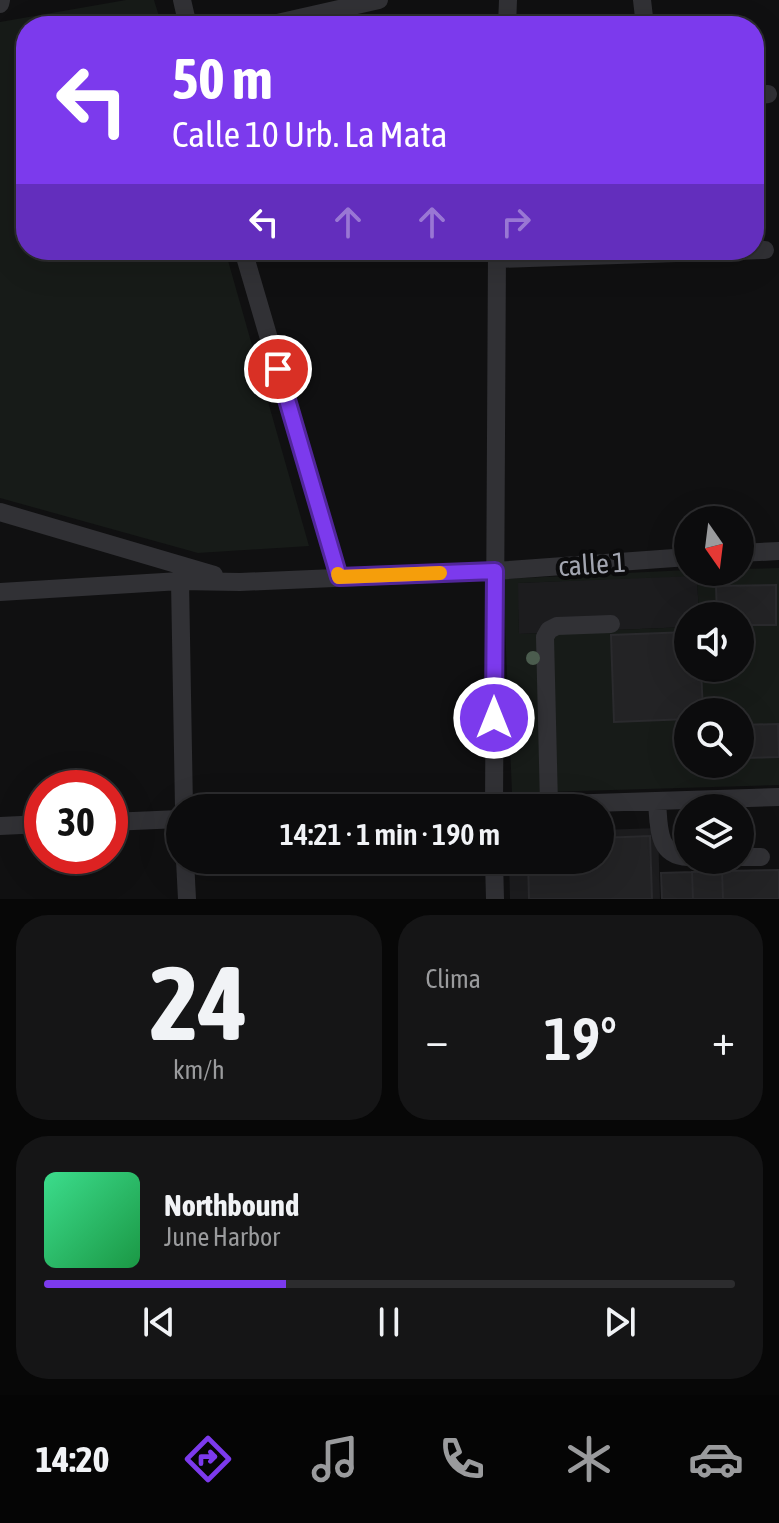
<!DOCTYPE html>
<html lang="es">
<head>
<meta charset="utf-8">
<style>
  :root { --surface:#0c0c0d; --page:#151516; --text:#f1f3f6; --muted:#9a9b9d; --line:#2c2c2e; --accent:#7c3aed }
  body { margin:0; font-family:"Asap Condensed",sans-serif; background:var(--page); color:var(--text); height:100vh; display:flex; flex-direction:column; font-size:30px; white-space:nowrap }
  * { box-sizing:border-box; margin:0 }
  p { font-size:26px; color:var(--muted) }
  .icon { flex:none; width:44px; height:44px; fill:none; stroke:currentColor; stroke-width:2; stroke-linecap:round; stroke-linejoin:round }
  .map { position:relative; height:899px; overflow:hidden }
  .drawer { display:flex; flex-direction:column; gap:16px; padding:16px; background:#070707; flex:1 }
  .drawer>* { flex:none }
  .guide { position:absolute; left:16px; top:16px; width:748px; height:244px; border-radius:32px; box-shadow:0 8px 32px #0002,0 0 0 2px var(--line); background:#7c3aed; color:#fff; overflow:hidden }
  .needle { width:52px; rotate:166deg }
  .fabs { position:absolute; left:674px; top:506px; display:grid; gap:16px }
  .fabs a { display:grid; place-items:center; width:80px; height:80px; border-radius:50%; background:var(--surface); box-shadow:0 8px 32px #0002,0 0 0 2px var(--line); font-size:40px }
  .speed { position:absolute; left:24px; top:770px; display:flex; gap:16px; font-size:40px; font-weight:700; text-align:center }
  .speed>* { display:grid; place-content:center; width:104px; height:104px; border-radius:50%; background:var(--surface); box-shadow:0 8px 32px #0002,0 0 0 2px var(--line); line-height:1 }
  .speed .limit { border:12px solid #d22; background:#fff; color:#111 }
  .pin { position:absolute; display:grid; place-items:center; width:68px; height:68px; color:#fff; margin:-34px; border:4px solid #fff; border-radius:50%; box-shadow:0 2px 8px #0007 }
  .me { position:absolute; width:88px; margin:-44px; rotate:0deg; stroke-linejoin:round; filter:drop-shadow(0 0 6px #0008) }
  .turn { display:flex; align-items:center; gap:28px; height:168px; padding:0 24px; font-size:36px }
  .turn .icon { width:104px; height:104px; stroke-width:2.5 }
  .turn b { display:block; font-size:56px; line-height:68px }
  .lanes { display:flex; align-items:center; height:76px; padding:0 24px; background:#0003; justify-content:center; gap:40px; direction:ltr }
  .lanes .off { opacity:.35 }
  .big { font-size:60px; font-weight:600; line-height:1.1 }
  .drawer .tile { flex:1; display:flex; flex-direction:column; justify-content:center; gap:12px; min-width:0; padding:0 28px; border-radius:32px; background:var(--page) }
  .drawer .dial { align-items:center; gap:0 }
  .dial b { font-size:104px; line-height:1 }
  .song { display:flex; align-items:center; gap:24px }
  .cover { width:96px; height:96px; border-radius:12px; background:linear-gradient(135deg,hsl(150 70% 55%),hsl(140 70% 35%)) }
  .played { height:8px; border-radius:4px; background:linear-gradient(90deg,var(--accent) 35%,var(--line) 35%) }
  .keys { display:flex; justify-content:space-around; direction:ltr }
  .heat { display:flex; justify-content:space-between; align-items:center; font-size:44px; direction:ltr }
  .drawer .tiles { flex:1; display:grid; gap:16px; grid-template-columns:1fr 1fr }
  .tile:last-child { grid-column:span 2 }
  .trip { position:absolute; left:166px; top:794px; width:448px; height:80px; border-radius:40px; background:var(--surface); box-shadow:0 8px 32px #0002,0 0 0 2px var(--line); font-weight:600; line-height:80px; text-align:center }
  .tabs { display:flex; height:128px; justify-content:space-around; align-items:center; background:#050505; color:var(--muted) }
  .tabs .icon { width:56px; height:56px }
  .tabs .on { color:var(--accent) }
  .tabs b { font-size:36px; color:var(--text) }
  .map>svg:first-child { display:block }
  .built { fill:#1c1c1e }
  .green { fill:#171b18; fill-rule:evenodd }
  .building { fill:#232325; stroke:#2a2a2d; stroke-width:2 }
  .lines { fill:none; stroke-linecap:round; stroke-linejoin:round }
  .minor { stroke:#313135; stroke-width:18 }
  .tree { fill:#4b5c4e }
  .route-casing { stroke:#51269a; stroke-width:20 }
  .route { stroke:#7c3aed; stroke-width:14 }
  .slow { stroke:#f59e0b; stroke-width:14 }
  .labels { text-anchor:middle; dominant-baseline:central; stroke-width:8; stroke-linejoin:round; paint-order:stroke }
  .street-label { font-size:28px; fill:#a2a5b0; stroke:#0b0b0c }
</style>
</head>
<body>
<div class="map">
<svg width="779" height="899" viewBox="0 0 779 899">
  <rect width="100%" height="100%" fill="#101011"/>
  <path class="built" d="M 697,575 L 699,616 L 688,616 L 688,627 L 519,634 L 517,583 Z
    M 658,828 L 660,899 L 510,899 L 509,860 L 600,860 L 600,830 Z"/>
  <path class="green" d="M 126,0 L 154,0 L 162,26 L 26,26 L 26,250 L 225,250 L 309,546 L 198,553 L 0,498 L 0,22 Z
    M 779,568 L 779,785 L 512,793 L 503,579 L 688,570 L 740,572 L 740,569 ZM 697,576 L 699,616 L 740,616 L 740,668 L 701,668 L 702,712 L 740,712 L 740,764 L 688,764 L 688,719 L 614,722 L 611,635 L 688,632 L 688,627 L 519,634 L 518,583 Z"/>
  <path class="building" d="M 776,585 L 776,625 L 740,625 L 740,616 L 717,616 L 716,586 Z
    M 688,632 L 688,668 L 701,668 L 703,712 L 688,712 L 688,719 L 614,722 L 611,635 Z
    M 778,724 L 779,757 L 740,758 L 740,725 Z
    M 650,836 L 652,899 L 529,899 L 528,860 L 600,860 L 600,838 Z
    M 779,870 L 779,899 L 723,899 L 722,871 Z
    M 722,871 L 723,899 L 693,899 L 692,872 Z
    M 692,872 L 693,899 L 662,899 L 661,873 Z"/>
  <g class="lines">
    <path class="minor" d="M 182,0 L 188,26
      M 642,0 L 645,26
      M 0,4 L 1,0
      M 264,26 L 379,0
      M 507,26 L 508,0
      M 754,96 L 768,94
      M 243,250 L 339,577
      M 497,259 L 765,250
      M 0,512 L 214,575
      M 740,553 L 779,551
      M 180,581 L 184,808
      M 0,592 L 180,581 L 240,582 L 495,571 L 688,557
      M 657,801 C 659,825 656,856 688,857
      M 549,805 L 545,637 L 549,630 L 557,626 L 611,624
      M 439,808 L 779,797
      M 494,808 L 497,250
      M 110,822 L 180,819
      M 0,826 L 42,824
      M 740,857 L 761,857
      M 185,860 L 187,899
      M 494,860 L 495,899"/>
  </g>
  <circle class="tree" cx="533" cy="658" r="7"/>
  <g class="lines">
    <defs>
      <path id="route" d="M 278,369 L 339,577 L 495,571 L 494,718"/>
    </defs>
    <use href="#route" class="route-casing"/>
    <use href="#route" class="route"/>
    <path class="slow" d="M 338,574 L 339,577 L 440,573"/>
  </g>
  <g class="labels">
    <g class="street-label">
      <text transform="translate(592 564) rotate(-4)">calle 1</text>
    </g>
  </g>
</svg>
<div class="fabs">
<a><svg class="needle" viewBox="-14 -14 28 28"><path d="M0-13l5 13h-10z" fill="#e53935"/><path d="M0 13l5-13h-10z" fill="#9a9b9d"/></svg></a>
<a><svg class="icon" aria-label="sound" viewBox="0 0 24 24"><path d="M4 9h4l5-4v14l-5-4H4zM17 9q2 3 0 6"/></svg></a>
<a><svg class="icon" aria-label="search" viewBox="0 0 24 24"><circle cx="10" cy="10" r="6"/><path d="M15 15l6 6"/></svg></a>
<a><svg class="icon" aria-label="layers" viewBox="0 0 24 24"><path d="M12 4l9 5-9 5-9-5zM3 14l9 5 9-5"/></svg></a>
</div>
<div class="speed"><div class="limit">30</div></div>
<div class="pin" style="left:278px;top:369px;background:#d93025"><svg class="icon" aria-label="arrive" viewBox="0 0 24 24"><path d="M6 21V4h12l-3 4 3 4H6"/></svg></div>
<svg class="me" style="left:494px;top:718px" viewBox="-20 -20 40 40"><circle r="17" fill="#7c3aed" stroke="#fff" stroke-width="3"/><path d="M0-11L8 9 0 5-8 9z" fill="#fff"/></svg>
<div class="trip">14:21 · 1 min · 190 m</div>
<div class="guide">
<div class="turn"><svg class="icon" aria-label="left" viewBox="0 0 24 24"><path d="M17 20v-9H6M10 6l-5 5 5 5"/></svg><div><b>50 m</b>Calle 10 Urb. La Mata</div></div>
<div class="lanes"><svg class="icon" aria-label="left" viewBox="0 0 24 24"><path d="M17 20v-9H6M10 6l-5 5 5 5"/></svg><svg class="icon off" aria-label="ahead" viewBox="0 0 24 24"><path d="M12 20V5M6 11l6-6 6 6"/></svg><svg class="icon off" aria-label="ahead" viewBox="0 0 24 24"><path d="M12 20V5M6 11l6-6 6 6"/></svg><svg class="icon off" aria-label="right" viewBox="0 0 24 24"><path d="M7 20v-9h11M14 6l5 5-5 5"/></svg></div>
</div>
</div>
<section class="drawer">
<div class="tiles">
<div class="tile dial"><b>24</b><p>km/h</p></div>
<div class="tile"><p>Clima</p>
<div class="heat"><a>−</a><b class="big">19°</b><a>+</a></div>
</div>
<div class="tile">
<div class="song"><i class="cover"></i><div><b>Northbound</b><p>June Harbor</p></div></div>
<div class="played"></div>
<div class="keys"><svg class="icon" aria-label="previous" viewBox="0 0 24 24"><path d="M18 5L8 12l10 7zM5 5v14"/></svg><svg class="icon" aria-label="pause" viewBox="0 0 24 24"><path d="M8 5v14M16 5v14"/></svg><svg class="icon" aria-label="next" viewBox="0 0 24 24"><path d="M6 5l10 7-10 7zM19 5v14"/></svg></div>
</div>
</div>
</section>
<nav class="tabs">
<b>14:20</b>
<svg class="icon on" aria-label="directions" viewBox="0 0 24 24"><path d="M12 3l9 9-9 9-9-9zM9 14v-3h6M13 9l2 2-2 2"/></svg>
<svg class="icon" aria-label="music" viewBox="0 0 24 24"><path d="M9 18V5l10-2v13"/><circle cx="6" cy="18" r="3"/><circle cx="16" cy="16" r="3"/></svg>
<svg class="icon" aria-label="phone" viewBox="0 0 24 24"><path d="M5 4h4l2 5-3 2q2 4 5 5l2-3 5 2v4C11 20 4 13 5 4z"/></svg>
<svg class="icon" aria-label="climate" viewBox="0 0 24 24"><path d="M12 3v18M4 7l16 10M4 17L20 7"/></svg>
<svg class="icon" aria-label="car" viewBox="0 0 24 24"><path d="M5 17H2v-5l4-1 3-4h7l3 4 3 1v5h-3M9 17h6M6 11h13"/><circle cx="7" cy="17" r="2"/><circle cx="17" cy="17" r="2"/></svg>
</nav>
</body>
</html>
